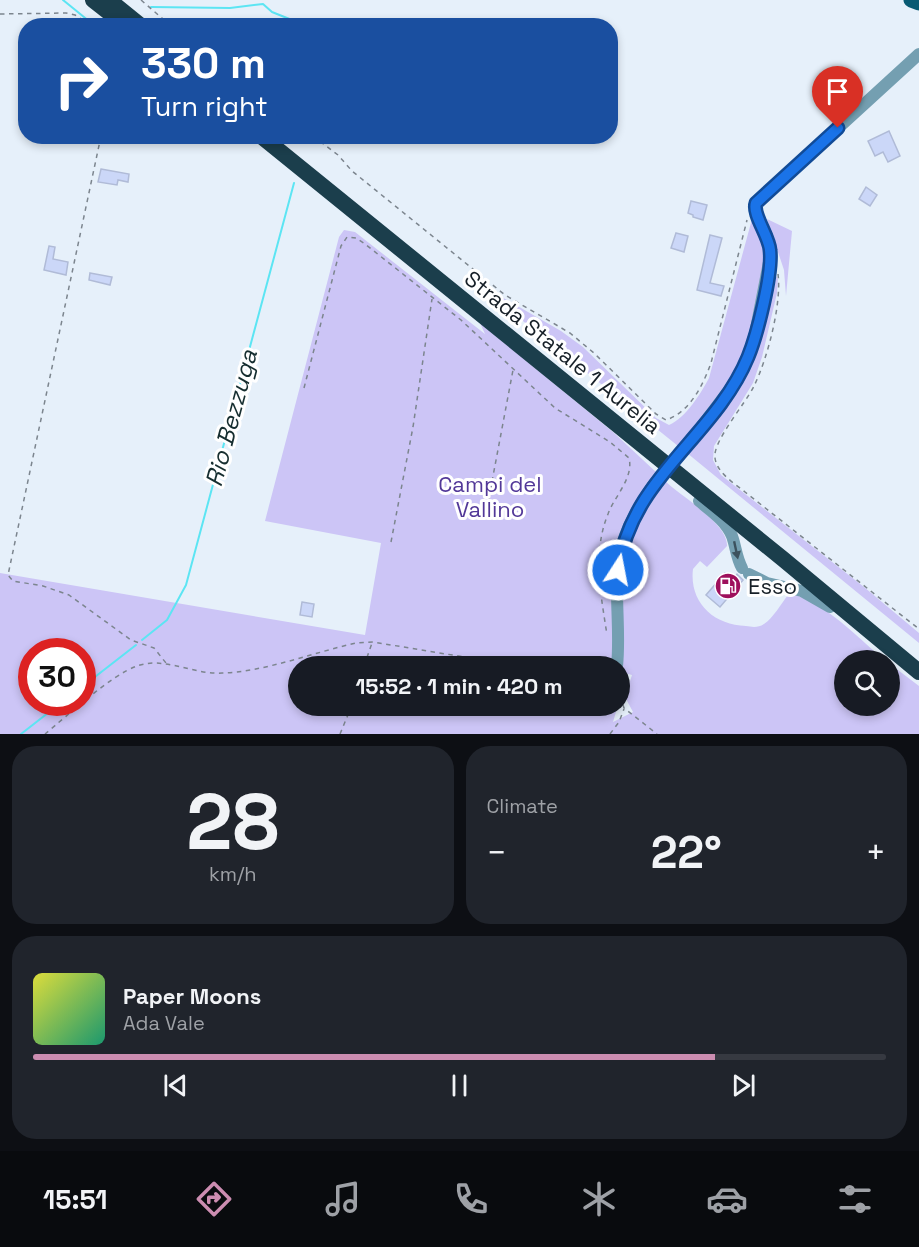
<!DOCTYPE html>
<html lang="en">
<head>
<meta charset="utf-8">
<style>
  :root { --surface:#171b24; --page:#20242c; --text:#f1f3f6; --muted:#9ea1a6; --line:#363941; --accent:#cc8db1 }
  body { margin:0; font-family:"Space Grotesk",sans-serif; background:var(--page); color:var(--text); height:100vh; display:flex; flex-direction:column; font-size:22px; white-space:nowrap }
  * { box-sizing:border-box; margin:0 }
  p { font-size:20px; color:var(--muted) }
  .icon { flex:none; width:33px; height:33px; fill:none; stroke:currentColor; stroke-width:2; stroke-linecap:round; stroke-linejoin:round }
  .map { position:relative; height:734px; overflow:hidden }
  .details { display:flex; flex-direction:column; gap:12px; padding:12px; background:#0d0f14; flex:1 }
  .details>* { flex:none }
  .guide { position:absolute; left:18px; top:18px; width:600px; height:126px; border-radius:24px; box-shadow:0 3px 9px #0003; background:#1a4fa0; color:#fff; overflow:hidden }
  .tools { position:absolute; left:834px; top:650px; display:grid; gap:12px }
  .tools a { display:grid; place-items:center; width:66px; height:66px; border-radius:50%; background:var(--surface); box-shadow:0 3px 9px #0003; font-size:30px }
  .speed { position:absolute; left:18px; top:638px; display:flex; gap:12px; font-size:30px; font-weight:700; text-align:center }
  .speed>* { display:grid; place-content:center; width:78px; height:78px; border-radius:50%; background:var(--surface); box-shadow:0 3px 9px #0003; line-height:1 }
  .speed .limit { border:9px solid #d22; background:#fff; color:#111 }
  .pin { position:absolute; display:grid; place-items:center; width:51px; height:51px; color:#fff; margin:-62px -26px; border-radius:50% 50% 50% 0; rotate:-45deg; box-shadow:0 0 6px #0007 }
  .pin .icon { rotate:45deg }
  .me { position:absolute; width:66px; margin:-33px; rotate:11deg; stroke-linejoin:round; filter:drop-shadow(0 0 4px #0008) }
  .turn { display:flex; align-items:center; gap:21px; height:126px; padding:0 24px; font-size:27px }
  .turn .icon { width:78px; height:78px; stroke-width:2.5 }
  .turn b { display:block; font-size:42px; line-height:51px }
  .big { font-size:45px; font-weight:600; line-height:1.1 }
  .details .tile { flex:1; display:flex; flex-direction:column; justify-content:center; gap:9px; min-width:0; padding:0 21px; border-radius:24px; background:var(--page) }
  .details .dial { align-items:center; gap:0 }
  .dial b { font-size:78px; line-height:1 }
  .song { display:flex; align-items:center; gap:18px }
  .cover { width:72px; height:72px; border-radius:9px; background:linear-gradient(135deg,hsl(60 70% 55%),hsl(160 70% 35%)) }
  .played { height:6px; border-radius:3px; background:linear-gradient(90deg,var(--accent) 80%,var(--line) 80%) }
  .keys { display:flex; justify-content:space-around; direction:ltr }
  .heat { display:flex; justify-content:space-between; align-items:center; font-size:33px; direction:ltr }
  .details .tiles { flex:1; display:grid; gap:12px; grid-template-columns:1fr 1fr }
  .tile:last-child { grid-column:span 2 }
  .trip { position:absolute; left:288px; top:656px; width:342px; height:60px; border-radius:30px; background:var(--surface); box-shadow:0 3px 9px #0003; font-weight:600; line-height:60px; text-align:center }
  .tabs { display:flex; height:96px; justify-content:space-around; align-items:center; background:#090b0e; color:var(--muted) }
  .tabs .icon { width:42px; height:42px }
  .tabs .selected { color:var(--accent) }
  .tabs b { font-size:27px; color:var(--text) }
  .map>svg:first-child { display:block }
  .green { fill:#ccc5f6; fill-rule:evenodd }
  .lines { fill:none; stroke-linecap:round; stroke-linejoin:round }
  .stream { stroke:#5ce5f3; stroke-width:2 }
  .building { fill:#cbd7f8; stroke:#b0bbd7; stroke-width:1.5 }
  .path { stroke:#7c858e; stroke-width:1.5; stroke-dasharray:4.5 4.5; stroke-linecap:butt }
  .minor { stroke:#749fb1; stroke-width:12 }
  .major { stroke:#085a73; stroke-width:15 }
  .highway { stroke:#1b3e4c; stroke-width:16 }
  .minor-bridge { stroke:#749fb1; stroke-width:12 }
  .oneway { fill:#3c525e }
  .route-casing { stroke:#114b97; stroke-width:15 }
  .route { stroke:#1a73e8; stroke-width:10 }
  .labels { text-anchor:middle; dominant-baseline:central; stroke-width:6; stroke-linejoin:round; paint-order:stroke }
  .street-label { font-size:22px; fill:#161f27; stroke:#fff }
  .park-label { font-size:22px; fill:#523898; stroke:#fff }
  .poi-label { font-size:22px; fill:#161f27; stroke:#fff; text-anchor:start }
  .water-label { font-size:24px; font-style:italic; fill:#162e30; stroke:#fff }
</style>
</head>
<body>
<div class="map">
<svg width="919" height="734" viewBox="0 0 919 734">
  <rect width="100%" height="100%" fill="#e6f0fa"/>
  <path class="green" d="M 752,219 L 762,233 L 766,259 L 743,360 L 709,410 L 678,446 L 513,313 L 500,296 L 561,331 L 583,347 L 656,418 L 669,425 C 686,418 701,393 709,378 Z
    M 767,219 L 792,231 L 786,296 L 784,270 Z
    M 344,230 L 355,232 L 485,334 L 480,323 L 613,432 L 657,473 L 627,519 L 614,666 L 298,666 L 298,705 L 618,705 L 613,722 L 633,712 L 625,697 L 632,675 L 621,672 C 623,627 616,569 634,527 C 641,510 652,495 664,480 C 680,496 728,523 727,546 L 707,567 L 700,561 L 693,569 C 689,602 713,625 746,626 C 752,627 758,628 764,624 C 773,618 781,604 788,595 C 814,592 864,643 884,660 L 844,660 L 844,705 L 890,705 L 890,664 L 919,686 L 919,734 L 0,734 L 0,573 L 365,635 L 381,543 L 265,521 L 339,237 ZM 32,651 L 82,651 L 82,702 L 32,702 Z
    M 773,272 L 778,279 L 777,293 L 762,357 L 753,383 L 714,446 L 713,460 L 721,475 L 864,587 L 919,633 L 919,643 L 687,453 L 739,385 Z"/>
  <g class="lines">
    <path class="stream" d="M 63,0 L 95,26
      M 263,4 L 272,12 L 307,26
      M 151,7 L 230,8 L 263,4
      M 142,640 L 167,620 L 186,585 L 294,183
      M 82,687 L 136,645
      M 21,734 L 62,702"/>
  </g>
  <path class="building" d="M 889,131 L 900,156 L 888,162 L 883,152 L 875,156 L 868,141 Z
    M 101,169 L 129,174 L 128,182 L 118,180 L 117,185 L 98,182 Z
    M 866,187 L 877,195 L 870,206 L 859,199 Z
    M 691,201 L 707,205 L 703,220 L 693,217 L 693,215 L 688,213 Z
    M 676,233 L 688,236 L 684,252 L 671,248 Z
    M 710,235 L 722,238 L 710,283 L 724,286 L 721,296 L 697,290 Z
    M 49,246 L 55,247 L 53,259 L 68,262 L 66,275 L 44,270 Z
    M 90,273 L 112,277 L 110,285 L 89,280 Z
    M 725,573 L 733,579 L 737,574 L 743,580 L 720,607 L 706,595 Z
    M 302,602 L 314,604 L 312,617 L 300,615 Z"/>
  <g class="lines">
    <path class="path" d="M 141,0 L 171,26
      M 0,14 L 66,13 L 75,15 L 92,26
      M 101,136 L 8,575 L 13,581 L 43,586 L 69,595 L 131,640 L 154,648 L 166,663
      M 313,136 L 338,155 L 352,171 L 505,295 L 570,333 L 594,353 L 656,414 L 666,420 C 690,412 703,385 711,363 L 747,220
      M 778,274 C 782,304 767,360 754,386 C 746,403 712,442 715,458 C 717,473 734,483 745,492 L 919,629
      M 304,388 L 341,246 L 347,237 L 356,238 L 365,244 L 461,320 L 555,408 L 610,442 L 629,458 C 634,478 614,497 608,514 C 592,553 601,595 607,635
      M 487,508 L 513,370
      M 391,542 L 413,427 L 432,299
      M 364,666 L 372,643
      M 620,696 L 624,708 L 657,734
      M 45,734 C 67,716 111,675 137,666 C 165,656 193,675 222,673 C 264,672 315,652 356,643 L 373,642 L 519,666
      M 340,734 L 352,705
      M 610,734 L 619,722 L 624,709"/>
    <path class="minor" d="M 698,431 L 735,382 L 749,355 L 756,329 L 771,252 L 767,236 L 755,212 L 756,203 L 919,54
      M 699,501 C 711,511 726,521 732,536 C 736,547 736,557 742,568
      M 749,574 L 767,583 L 802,591 L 830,607
      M 617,666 C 621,629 613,590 620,553 C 625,528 639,506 653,485"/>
    <path class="major" d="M 911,0 L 919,3"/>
    <path class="highway" d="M 93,0 L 116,18
      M 109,0 L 141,26
      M 261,136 L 783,559 L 919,672"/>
    <path class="minor-bridge" d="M 653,485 L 698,431"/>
  </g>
  <defs><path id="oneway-solid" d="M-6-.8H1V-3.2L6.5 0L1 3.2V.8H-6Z" transform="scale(1.5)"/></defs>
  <use class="oneway" href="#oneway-solid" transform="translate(736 550) rotate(78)"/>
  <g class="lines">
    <defs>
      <path id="route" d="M 618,570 C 631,477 715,437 748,357 C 757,335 773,273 770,250 C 769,236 752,214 756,203 L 838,128"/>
    </defs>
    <use href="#route" class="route-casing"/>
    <use href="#route" class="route"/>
  </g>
  <defs>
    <symbol id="fuel-disc" viewBox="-11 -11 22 22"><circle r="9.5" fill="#9e105c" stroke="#fff"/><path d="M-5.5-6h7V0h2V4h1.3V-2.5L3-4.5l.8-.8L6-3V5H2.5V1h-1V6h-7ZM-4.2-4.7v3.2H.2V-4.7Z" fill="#fff"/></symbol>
  </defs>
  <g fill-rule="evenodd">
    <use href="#fuel-disc" x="713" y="571" width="30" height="30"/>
  </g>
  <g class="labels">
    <g class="street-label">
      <text transform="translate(563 352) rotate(39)">Strada Statale 1 Aurelia</text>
    </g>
    <g class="park-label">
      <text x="490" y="484">Campi del<tspan x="490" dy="25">Vallino</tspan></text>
    </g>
    <g class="poi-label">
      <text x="748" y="586">Esso</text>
    </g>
    <g class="water-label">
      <text transform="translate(231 418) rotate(-75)">Rio Bezzuga</text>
    </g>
  </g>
</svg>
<div class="tools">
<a><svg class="icon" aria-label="search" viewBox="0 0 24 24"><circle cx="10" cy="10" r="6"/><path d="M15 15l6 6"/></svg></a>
</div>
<div class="speed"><div class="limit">30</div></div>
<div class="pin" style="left:838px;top:128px;background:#d93025"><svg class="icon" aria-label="arrive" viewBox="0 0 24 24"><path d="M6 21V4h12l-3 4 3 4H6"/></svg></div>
<svg class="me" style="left:618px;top:570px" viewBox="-20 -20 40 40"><circle r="17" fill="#1a73e8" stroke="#fff" stroke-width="3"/><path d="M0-11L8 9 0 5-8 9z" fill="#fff"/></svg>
<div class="trip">15:52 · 1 min · 420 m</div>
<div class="guide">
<div class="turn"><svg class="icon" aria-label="right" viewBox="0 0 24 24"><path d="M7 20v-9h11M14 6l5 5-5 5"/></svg><div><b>330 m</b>Turn right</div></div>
</div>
</div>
<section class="details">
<div class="tiles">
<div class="tile dial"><b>28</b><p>km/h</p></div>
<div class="tile"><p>Climate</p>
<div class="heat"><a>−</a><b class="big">22°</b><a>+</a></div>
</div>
<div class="tile">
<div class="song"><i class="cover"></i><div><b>Paper Moons</b><p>Ada Vale</p></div></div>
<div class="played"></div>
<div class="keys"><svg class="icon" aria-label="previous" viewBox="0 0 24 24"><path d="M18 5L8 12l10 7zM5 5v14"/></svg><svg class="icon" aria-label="pause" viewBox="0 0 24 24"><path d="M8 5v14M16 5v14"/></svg><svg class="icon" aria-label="next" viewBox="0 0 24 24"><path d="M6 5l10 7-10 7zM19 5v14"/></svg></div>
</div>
</div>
</section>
<nav class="tabs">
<b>15:51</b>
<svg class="icon selected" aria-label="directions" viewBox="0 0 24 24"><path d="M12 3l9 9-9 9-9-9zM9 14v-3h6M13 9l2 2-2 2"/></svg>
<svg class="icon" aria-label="music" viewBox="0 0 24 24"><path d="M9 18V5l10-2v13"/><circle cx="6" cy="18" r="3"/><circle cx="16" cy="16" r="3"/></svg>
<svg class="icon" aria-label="phone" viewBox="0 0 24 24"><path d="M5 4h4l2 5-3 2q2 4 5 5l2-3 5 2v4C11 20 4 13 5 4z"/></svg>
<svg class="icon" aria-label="climate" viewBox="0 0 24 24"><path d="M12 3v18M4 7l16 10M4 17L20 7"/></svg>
<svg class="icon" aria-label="car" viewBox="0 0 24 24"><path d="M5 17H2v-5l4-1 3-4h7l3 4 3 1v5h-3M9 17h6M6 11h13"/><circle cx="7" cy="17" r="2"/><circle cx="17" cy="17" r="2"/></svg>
<svg class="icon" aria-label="filters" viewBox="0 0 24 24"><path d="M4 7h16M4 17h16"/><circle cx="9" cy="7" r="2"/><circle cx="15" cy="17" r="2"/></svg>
</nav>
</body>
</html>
